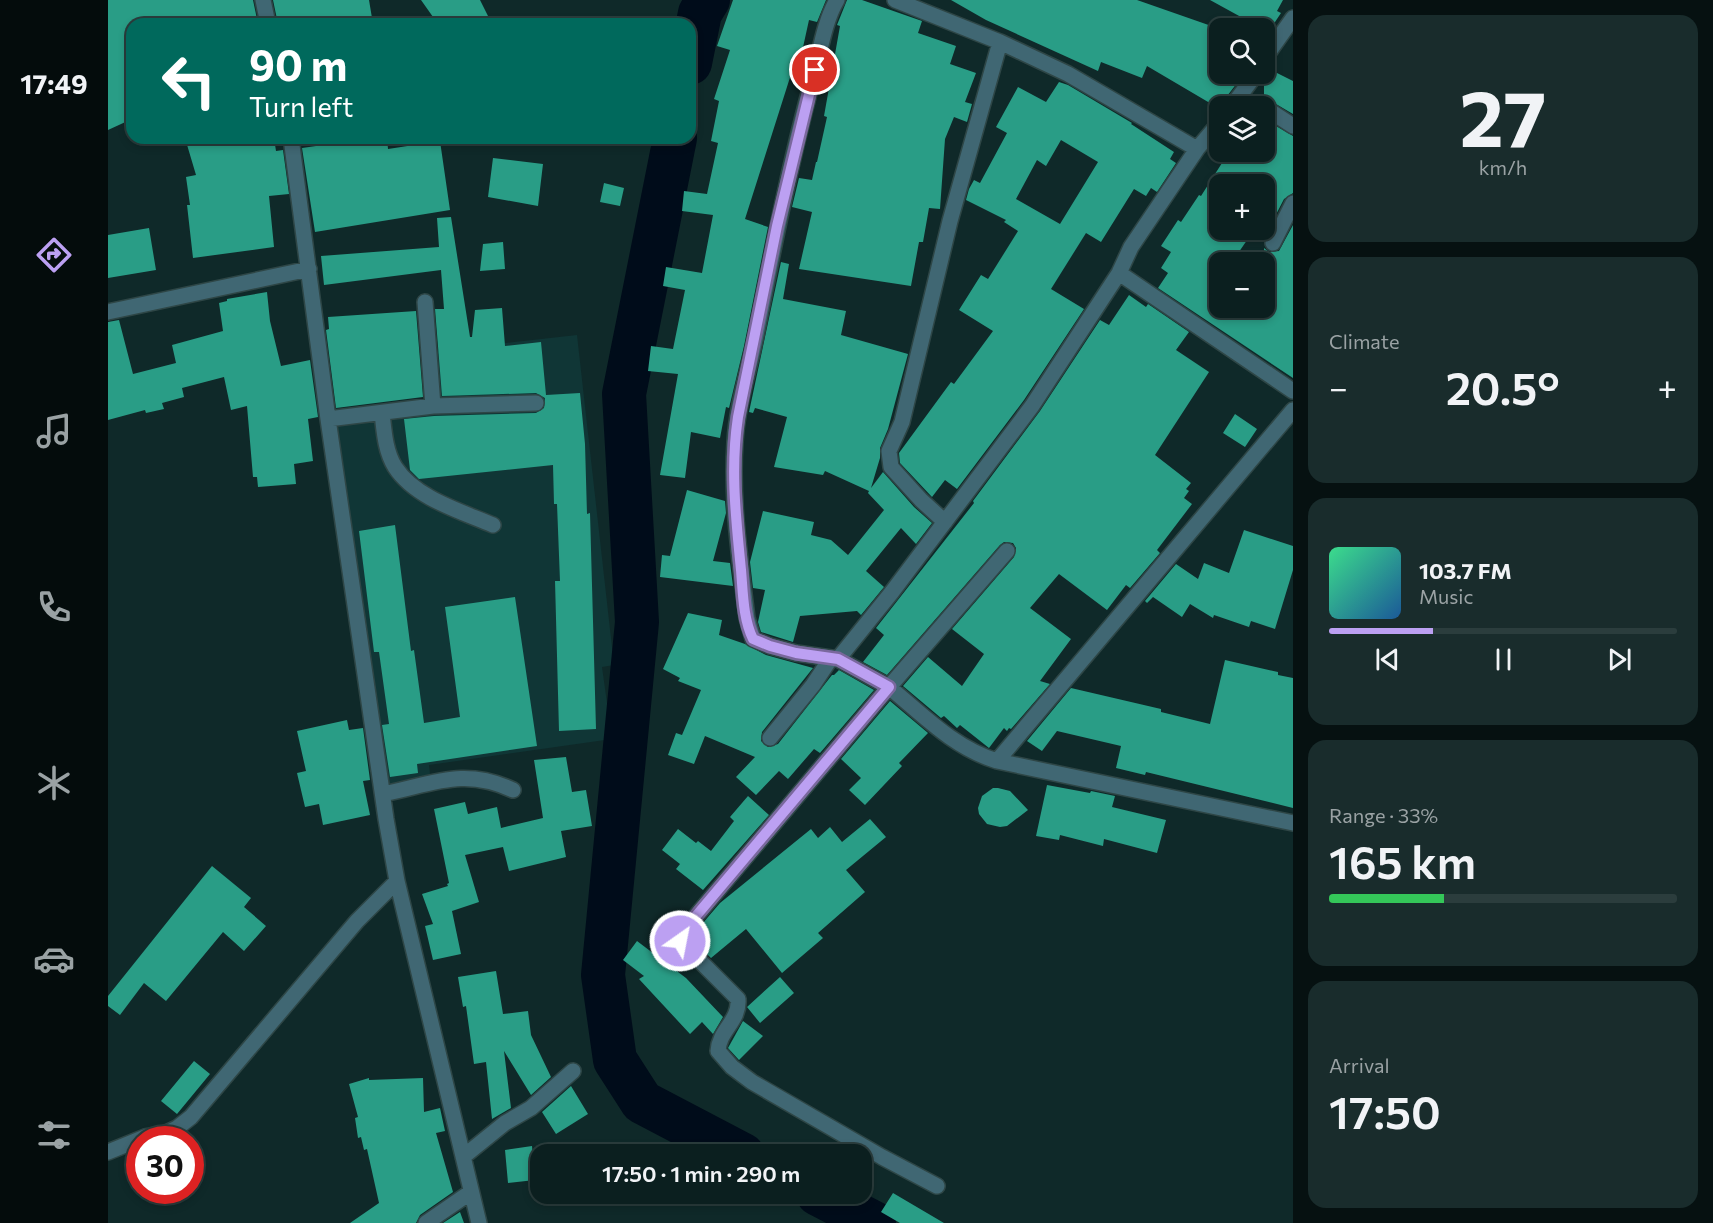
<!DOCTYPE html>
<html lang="en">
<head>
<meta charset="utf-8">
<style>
  :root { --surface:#0b1f1f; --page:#192c2c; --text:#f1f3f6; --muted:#9aa2a4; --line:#2b3d3d; --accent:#bca0f2 }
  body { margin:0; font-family:Commissioner,sans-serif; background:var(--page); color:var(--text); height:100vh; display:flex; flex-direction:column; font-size:22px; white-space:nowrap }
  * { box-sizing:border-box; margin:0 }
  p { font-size:20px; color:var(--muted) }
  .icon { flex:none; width:33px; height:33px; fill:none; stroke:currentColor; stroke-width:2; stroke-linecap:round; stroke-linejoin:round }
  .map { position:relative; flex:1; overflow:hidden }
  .side { display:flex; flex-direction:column; gap:15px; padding:15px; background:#061111; width:420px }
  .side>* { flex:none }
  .banner { position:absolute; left:18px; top:18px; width:570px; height:126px; border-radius:18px; box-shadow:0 3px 9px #0003,0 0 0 2px var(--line); background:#00695c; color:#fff; overflow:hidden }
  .fabs { position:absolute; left:1101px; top:18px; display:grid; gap:12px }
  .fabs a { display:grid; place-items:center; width:66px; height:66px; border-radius:12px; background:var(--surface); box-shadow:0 3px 9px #0003,0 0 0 2px var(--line); font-size:30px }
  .speed { position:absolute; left:18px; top:1126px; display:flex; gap:12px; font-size:30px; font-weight:700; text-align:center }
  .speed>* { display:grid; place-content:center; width:78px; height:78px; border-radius:50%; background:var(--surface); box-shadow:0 3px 9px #0003,0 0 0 2px var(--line); line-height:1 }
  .speed .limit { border:9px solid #d22; background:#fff; color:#111 }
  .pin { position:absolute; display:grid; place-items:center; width:51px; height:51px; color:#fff; margin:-26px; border:3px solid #fff; border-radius:50%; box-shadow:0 2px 6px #0007 }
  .me { position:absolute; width:66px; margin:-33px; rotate:33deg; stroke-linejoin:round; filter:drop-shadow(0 0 4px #0008) }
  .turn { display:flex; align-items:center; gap:21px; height:126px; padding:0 24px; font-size:27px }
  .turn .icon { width:78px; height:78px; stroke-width:2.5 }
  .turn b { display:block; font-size:42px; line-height:51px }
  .big { font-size:45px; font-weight:600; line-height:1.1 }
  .side .widget { flex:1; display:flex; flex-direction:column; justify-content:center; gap:9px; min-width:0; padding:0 21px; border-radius:18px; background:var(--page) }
  .side .dial { align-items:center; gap:0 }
  .dial b { font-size:78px; line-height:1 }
  .song { display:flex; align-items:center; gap:18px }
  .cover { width:72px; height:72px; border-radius:9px; background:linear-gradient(135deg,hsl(150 70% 55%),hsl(210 70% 35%)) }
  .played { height:6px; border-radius:3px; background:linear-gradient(90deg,var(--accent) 30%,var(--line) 30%) }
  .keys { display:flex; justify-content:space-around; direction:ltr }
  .heat { display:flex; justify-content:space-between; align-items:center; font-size:33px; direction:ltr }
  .charge { height:9px; border-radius:4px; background:linear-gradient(90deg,#34c759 33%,var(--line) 0) }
  .trip { position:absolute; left:422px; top:1144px; width:342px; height:60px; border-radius:18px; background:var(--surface); box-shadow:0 3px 9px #0003,0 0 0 2px var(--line); font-weight:600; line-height:60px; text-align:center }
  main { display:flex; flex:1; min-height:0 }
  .dock { display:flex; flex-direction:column; width:108px; justify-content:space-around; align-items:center; background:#040c0c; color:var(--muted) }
  .dock .icon { width:42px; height:42px }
  .dock .on { color:var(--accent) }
  .dock b { font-size:27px; color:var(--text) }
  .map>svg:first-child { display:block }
  .built { fill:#103636 }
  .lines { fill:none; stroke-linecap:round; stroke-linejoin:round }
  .river { stroke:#000c1a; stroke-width:44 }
  .building { fill:#299d86; fill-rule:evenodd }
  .minor-casing { stroke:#2e4646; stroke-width:18 }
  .minor { stroke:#406773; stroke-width:15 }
  .route-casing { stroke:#7a689d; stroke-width:15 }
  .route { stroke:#bca0f2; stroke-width:10 }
</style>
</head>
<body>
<main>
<nav class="dock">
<b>17:49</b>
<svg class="icon on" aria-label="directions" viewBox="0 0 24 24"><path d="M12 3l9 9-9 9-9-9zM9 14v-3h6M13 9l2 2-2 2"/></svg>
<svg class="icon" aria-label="music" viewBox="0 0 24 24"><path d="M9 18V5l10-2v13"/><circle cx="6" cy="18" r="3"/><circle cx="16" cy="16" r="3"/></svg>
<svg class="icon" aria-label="phone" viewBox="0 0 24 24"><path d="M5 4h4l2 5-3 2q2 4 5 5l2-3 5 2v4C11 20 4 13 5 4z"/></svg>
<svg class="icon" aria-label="climate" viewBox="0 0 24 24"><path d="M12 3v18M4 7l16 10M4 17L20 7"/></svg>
<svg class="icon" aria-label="car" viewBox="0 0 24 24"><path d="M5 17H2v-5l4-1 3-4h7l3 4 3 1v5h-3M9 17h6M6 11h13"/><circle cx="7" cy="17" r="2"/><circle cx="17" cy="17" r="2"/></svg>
<svg class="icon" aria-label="filters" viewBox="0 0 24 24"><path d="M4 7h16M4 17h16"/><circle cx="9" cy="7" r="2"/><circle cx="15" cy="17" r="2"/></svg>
</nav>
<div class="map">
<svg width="1185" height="1223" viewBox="0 0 1185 1223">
  <rect width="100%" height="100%" fill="#0f2929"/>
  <path class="built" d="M 469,335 L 506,665 L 494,667 L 504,739 L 321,765 L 323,782 L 277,788 L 224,420 L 324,403 L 319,352 Z"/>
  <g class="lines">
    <path class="river" d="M 582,63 L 592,13 L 600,0
      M 567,138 L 516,394 L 529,622 L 495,975 L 507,1060 L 534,1102 L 635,1155
      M 710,1194 L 766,1223"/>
  </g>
  <path class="building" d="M 0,0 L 145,0 L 150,24 L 24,24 L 24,119 L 0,130 Z
    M 165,0 L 261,0 L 265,24 L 170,24 Z
    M 313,0 L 372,0 L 384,24 L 330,24 Z
    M 625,0 L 718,0 L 709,22 L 701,20 L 690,70 L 685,68 L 637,219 L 660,227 L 636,346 L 621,408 L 618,407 L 612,438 L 583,432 L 577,478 L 552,475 L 570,374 L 540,371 L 543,346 L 565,349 L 577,290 L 555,286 L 558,267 L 594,273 L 605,215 L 574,211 L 576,191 L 599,194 L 610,143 L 603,141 L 611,101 L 606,99 L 622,50 L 609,46 Z
    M 739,0 L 754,0 L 814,21 L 810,33 L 848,46 L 842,64 L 868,73 L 857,102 L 864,104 L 859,122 L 846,117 L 837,139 L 832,209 L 821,208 L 815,242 L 811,242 L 803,286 L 691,269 L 704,212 L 684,207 L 691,178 L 704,180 L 708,162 L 709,162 L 719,117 L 716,116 L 732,26 L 729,25 Z
    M 843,0 L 1029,0 L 1112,29 L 1112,74 L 1136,74 L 1116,100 L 1114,106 L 1112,106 L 1112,109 L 1039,66 L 1034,78 L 993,62 L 990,71 L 878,20 Z
    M 1102,0 L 1175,0 L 1169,11 L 1173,13 L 1163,28 L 1153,28 Z
    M 1159,68 L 1185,81 L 1185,114 L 1156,97 L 1156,69 Z
    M 951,82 L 960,85 L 1024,123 L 1023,124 L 1066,152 L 1062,159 L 1068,163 L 1049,192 L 1043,188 L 1038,196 L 1026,189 L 993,242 L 978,233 L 943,289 L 976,309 L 916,400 L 849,489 L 837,480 L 824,497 L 792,463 L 791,453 L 843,382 L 846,384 L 885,331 L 851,310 L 873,275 L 880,279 L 910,231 L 896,222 L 898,220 L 858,200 L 861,189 L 866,180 L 872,183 L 899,133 L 888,127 L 910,87 L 938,102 ZM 953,140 L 990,162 L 952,224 L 908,199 L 929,160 L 938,166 Z
    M 1156,119 L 1185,136 L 1185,193 L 1176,199 L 1156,238 L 1156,184 L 1112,184 L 1112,230 L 1146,230 L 1124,262 L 1112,262 L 1112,283 L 1110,285 L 1112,287 L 1112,308 L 1156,308 L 1156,248 L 1161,252 L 1171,251 L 1185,225 L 1185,378 L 1050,288 L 1060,273 L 1053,268 L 1063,252 L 1053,246 L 1070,220 L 1073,222 L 1091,195 L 1093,196 L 1121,152 L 1156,152 Z
    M 77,138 L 166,138 L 168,151 L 175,150 L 181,194 L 161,196 L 166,247 L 85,258 L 79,205 L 82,205 L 78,177 L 88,175 Z
    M 221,138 L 279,138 L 280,149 L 332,141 L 342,210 L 207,232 L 194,148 L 222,144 Z
    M 385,158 L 435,164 L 430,206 L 380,197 Z
    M 496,183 L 516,188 L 512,206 L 492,202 Z
    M 343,217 L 362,337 L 364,337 L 367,310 L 394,308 L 397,346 L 433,342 L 438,395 L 472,393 L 477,444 L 479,514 L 482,513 L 488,729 L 451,731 L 447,581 L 452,581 L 449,504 L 446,504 L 445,465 L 311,479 L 302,470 L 296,419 L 326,416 L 428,413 L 436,408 L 437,398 L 428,393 L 334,396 L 327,309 L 336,309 L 333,270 L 216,285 L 213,256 L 331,247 L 329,218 Z
    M 41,228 L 48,270 L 0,278 L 0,235 Z
    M 395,242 L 397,269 L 372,271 L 375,244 Z
    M 673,262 L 681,264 L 675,299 L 738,311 L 733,335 L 800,354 L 780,429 L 772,448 L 772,458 L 763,488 L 775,472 L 806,507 L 824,523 L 808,544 L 793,528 L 758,571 L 776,587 L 753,615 L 749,611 L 692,616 L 685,642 L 653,632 L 650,622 L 657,590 L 645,588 L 642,562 L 655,511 L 706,522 L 703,535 L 723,540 L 740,555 L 776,510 L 760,493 L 761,491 L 717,471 L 715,475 L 666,467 L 679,417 L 647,408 L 645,413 L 641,412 Z
    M 159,292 L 162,321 L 173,366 L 202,360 L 210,417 L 200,419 L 205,461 L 186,464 L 188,484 L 150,487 L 149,477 L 145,477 L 139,406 L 123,410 L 116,377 L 74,388 L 76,397 L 54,403 L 56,409 L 38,413 L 37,410 L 0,420 L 0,322 L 11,320 L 25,374 L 68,363 L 64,345 L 115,331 L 111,303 L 119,301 L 119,299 Z
    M 1021,295 L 1038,307 L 1040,304 L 1081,332 L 1068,350 L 1101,372 L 1047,455 L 1083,483 L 1078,489 L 1081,491 L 1076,498 L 1084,504 L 1049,550 L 1052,553 L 1022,588 L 1018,585 L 999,610 L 951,574 L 922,608 L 963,639 L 932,681 L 942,684 L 903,729 L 901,728 L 899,731 L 896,728 L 881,748 L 852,725 L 849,728 L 836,716 L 833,718 L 795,686 L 820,657 L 854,686 L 876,654 L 844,629 L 906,557 L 908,548 L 905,543 L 896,542 L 892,545 L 779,675 L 755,662 L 776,635 L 768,628 L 866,503 L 865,501 L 932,411 L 992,320 L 1001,325 Z
    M 308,311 L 315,397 L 228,408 L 218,330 L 221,329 L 220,317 Z
    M 1127,414 L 1149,429 L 1137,447 L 1115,433 Z
    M 579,490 L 617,501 L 618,513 L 605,561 L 622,563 L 625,586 L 552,577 L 554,555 L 562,556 Z
    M 287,525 L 303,651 L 306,650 L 316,723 L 352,717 L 337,607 L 407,597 L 429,746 L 309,764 L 310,773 L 282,777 L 274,725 L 281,724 L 271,652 L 266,652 L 251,531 Z
    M 1136,530 L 1185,546 L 1185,570 L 1167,629 L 1143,621 L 1141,627 L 1106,615 L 1105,618 L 1082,604 L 1074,617 L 1045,597 L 1039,603 L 1037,601 L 1068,564 L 1090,579 L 1096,563 L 1121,573 Z
    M 580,613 L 614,620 L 611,635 L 637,644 L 658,655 L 705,668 L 654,732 L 653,741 L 660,747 L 670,744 L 724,675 L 726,675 L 731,670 L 766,690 L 712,753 L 706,749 L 680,779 L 671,771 L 648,795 L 628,777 L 647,757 L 597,736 L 586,764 L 560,755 L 568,733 L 574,735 L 593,690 L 570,681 L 572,678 L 555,669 Z
    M 1117,660 L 1170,672 L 1170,675 L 1185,678 L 1185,808 L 1038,772 L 1037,775 L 1008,768 L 1013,746 L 949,731 L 934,751 L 919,741 L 963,688 L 1053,709 L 1053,712 L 1102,724 Z
    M 782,701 L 820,733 L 791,763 L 794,766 L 757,805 L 741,790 L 753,778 L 733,759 Z
    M 239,720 L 241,730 L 255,728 L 262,780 L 255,781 L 262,815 L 215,825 L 211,804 L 197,807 L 189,773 L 198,771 L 189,731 Z
    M 458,757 L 464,792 L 478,790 L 484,826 L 453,831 L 458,857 L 401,871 L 395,847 L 357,855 L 371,902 L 344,911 L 353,954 L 325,960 L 317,926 L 325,924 L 314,894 L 340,886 L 339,884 L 341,883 L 326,809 L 357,802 L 360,814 L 389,807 L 393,828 L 435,818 L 426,760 Z
    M 939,785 L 982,793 L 983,791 L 1007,796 L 1004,807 L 1058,820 L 1049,853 L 996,839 L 995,846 L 952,835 L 951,840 L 928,836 Z
    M 885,788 L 890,788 L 902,791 L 920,810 L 899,826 L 892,827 L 879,824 L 871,814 L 870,808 L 874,796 Z
    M 640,796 L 661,815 L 595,890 L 568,869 L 572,864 L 554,850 L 570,829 L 588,843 L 590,841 L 603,851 L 626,821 L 622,817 Z
    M 762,819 L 778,837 L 738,870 L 757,892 L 710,933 L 715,938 L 674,973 L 638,929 L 603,958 L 582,938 L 612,903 L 703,829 L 710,838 L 722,827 L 734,842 Z
    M 104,866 L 143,898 L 136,907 L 158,926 L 136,951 L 115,932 L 58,1001 L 36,983 L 12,1015 L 0,1006 L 0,996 Z
    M 529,941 L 578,978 L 615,1017 L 605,1034 L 594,1022 L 582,1034 L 531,979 L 536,976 L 515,960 Z
    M 388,971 L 395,1014 L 420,1011 L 423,1035 L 443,1077 L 423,1095 L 396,1051 L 403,1108 L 384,1119 L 378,1062 L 366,1064 L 358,1006 L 355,1007 L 350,977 Z
    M 672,977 L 686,993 L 652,1023 L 639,1007 Z
    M 635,1021 L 655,1036 L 631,1060 L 620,1048 Z
    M 86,1061 L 102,1074 L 69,1114 L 53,1101 Z
    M 261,1078 L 261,1080 L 315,1078 L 316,1112 L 332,1108 L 337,1131 L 328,1133 L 345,1192 L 312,1215 L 308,1223 L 242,1223 L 271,1203 L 259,1149 L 256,1150 L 253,1137 L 250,1138 L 247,1118 L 250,1117 L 241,1084 Z
    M 463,1086 L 480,1114 L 448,1134 L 434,1112 Z
    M 424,1146 L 427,1180 L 400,1183 L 397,1150 Z
    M 785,1193 L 836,1223 L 792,1223 L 773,1212 Z
    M 352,1212 L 356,1223 L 335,1223 Z"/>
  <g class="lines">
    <defs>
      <path id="minor" d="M 155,0 L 160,24
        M 729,0 C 716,22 712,53 705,78 C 682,163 665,249 648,335 C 641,370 629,405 627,442 C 623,501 632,560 639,618 L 645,639 L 662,646 L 688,653 L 730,659 L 781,687 L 899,551
        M 787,0 L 892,42 L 960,74 L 1089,149
        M 1156,59 L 1185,18
        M 1124,106 L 1148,74
        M 1156,107 L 1185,126
        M 183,138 L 220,419 L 278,819 L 289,881 L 371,1223
        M 1165,243 L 1185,203
        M 1011,273 L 1185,391
        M 317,302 L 325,406
        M 0,312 L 201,269
        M 274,413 C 276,430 277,451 287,467 C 307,498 352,511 385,525
        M 220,419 L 325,406 L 428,403
        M 837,522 L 813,500 L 783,467 L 781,451 L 794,422 L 842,221 L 892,42
        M 730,659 L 784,592 L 924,406 L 1011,273 L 1023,247 L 1089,149 L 1112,122
        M 662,738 L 705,685 L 723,658
        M 889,761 L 1185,410
        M 275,794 C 325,784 356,767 405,790
        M 0,1152 L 37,1137 L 56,1134 L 69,1128 L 83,1117 L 249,921 L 289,881
        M 355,1157 L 397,1123 L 423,1108 L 465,1071
        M 829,1186 L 774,1157 L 644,1082 L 624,1067 L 610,1051 C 611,1030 632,1021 630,999 L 572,941 L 572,935 L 781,687 C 815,715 846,748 889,761 L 1185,823
        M 318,1223 L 363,1192"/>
    </defs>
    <use href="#minor" class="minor-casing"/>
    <use href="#minor" class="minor"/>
  </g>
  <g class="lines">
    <defs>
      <path id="route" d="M 572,941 L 572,935 L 781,687 L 730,659 L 688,653 L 662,646 L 645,639 C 635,619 635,592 633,570 C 628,518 622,470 630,417 L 669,226 L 707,70"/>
    </defs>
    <use href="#route" class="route-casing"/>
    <use href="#route" class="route"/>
  </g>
</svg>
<div class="fabs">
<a><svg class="icon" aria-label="search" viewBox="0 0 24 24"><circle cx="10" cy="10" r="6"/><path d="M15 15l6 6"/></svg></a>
<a><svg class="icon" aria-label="layers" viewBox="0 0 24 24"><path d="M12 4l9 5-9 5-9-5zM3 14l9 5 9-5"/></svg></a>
<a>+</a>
<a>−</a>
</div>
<div class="speed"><div class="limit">30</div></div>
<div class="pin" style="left:707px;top:70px;background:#d93025"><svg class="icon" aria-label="arrive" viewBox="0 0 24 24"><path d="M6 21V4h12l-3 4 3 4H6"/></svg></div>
<svg class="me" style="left:572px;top:941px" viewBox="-20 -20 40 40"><circle r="17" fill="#bca0f2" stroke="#fff" stroke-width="3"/><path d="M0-11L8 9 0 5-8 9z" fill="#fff"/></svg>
<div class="trip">17:50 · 1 min · 290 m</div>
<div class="banner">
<div class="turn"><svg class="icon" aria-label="left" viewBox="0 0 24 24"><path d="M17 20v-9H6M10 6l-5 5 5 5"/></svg><div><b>90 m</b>Turn left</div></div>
</div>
</div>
<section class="side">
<div class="widget dial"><b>27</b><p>km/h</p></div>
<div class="widget"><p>Climate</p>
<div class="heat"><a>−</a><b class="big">20.5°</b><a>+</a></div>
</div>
<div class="widget">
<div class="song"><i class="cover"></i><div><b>103.7 FM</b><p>Music</p></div></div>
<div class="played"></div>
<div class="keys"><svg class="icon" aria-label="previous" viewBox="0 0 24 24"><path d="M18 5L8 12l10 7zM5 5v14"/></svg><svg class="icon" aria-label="pause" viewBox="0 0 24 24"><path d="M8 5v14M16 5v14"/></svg><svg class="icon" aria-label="next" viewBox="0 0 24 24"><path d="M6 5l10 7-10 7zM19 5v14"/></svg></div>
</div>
<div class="widget"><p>Range · 33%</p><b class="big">165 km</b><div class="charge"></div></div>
<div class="widget"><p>Arrival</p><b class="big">17:50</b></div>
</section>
</main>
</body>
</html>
